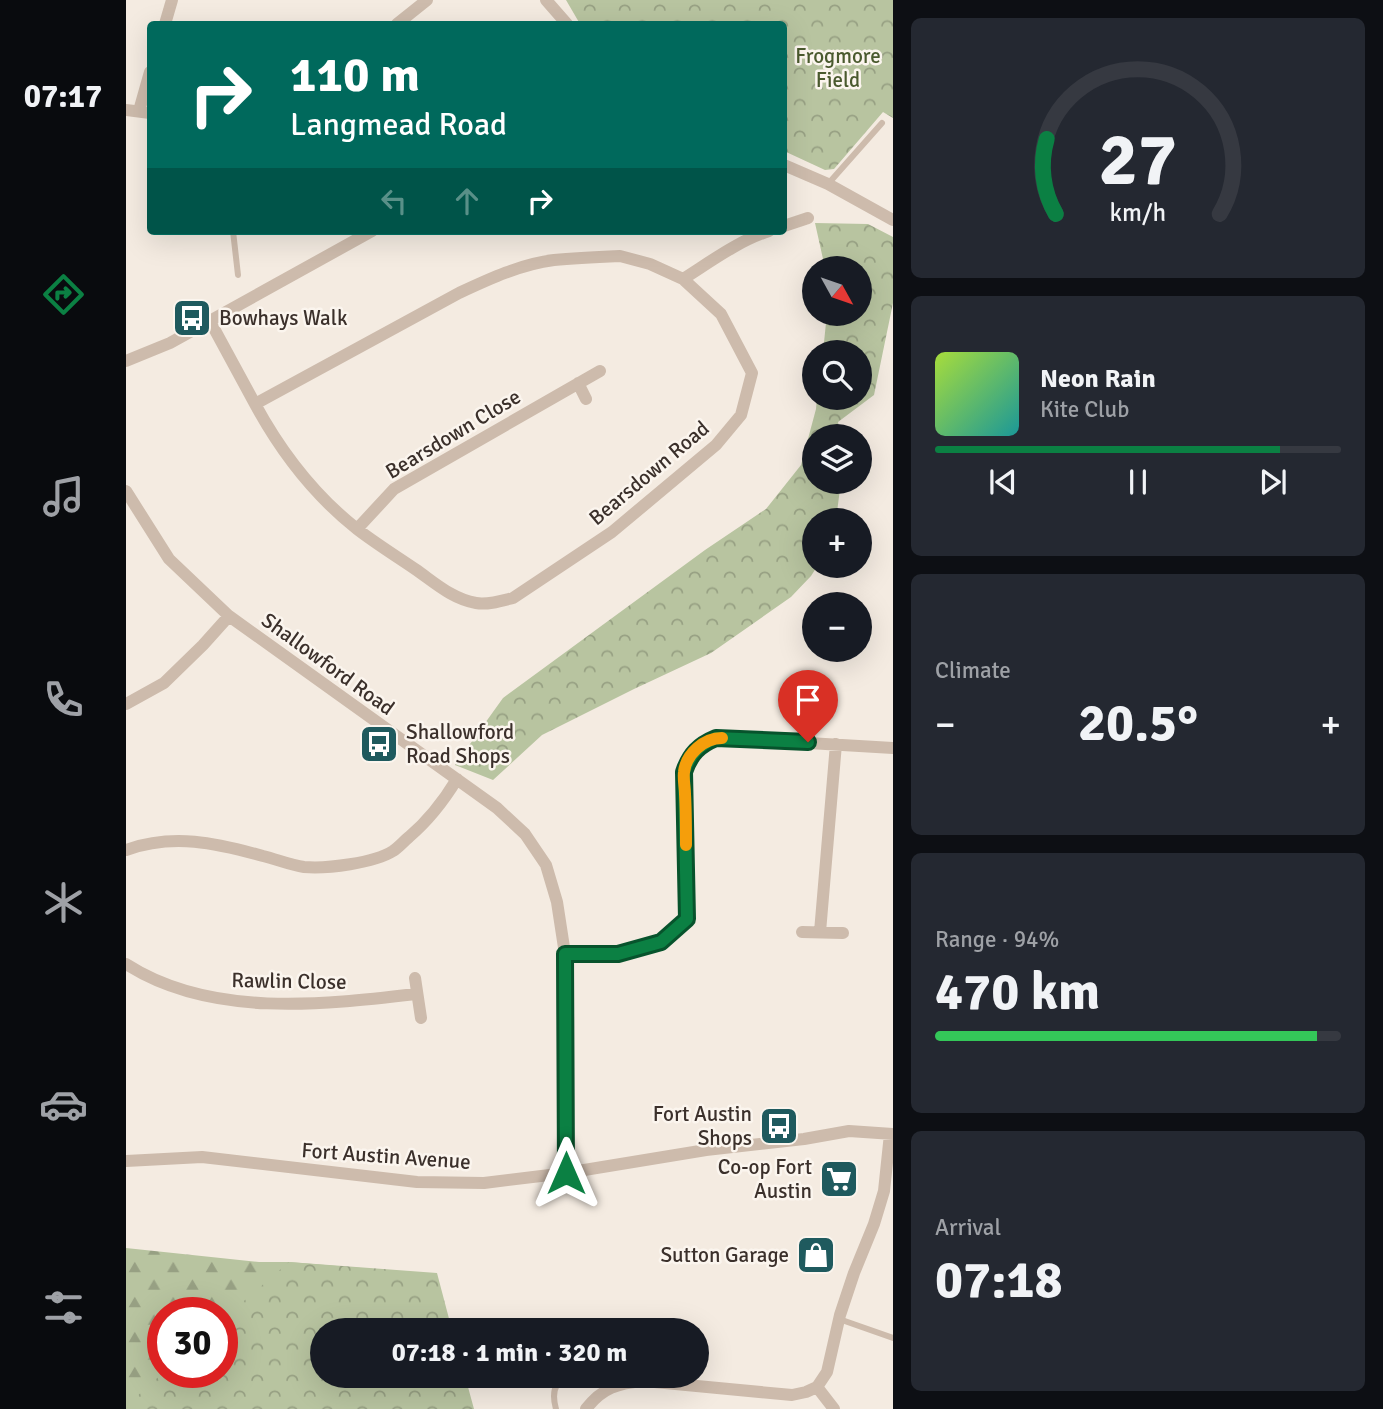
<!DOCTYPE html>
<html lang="en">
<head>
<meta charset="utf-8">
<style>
  :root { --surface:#171b24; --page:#242831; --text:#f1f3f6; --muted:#9ea1a6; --line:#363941; --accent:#0b8043 }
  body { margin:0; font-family:Signika,sans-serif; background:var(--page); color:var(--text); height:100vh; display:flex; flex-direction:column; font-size:26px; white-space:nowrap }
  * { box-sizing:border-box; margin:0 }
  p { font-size:23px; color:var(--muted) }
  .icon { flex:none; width:38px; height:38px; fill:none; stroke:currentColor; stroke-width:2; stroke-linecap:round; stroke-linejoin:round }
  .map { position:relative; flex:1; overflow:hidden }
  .side { display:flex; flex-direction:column; gap:18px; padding:18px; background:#0d0f14; width:490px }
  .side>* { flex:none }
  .banner { position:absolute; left:21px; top:21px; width:640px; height:214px; border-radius:7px; box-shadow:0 7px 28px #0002; background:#00695c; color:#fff; overflow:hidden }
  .needle { width:46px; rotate:130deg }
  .fabs { position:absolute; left:676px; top:256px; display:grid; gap:14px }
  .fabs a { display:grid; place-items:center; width:70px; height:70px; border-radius:50%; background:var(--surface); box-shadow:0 7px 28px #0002; font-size:35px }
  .speed { position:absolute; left:21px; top:1297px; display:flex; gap:14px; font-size:35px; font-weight:700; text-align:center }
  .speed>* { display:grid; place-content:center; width:91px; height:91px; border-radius:50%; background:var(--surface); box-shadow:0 7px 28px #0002; line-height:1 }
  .speed .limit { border:10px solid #d22; background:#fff; color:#111 }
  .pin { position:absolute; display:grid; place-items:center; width:60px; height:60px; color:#fff; margin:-72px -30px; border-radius:50% 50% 50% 0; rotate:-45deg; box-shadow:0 0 7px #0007 }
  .pin .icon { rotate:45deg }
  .me { position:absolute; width:77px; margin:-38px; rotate:0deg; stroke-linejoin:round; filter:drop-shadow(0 0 5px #0008) }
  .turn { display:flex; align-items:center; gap:24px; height:147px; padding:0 28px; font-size:32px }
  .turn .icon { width:91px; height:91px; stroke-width:2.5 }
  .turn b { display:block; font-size:49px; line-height:60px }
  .lanes { display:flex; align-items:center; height:66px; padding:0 28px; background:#0003; justify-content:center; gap:35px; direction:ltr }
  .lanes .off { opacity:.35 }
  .big { font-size:52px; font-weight:800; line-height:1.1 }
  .side .card { flex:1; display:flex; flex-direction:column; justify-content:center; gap:10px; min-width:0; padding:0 24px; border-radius:10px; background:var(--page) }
  .side .dial { align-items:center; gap:0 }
  .dial svg { height:182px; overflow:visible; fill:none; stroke:var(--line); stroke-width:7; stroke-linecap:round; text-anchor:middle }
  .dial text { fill:var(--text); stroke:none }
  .song { display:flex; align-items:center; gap:21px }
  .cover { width:84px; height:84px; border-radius:10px; background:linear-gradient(135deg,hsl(80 70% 55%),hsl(180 70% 35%)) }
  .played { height:7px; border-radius:4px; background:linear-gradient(90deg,var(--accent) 85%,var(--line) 85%) }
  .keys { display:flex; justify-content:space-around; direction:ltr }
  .heat { display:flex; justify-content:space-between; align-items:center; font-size:38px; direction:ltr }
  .charge { height:10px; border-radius:5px; background:linear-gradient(90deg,#34c759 94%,var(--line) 0) }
  .trip { position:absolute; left:184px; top:1318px; width:399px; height:70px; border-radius:35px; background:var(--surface); box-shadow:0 7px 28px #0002; font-weight:800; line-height:70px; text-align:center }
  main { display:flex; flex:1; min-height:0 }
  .menu { display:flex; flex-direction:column; width:126px; justify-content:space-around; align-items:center; background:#090b0e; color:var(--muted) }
  .menu .icon { width:49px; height:49px }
  .menu .on { color:var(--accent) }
  .menu b { font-size:32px; color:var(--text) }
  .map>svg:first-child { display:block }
  .forest { fill:url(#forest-firs); fill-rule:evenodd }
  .park { fill:url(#park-crowns) }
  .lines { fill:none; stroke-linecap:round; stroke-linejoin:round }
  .service { stroke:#cdbbac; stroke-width:6 }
  .minor { stroke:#cdbbac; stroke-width:12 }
  .route-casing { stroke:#07532c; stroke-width:18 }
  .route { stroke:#0b8043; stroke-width:12 }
  .slow { stroke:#f59e0b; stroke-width:12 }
  .labels { text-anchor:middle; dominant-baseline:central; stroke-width:5; stroke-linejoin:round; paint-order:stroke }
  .park-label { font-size:21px; fill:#4a5a2e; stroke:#fbf5ee }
  .poi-label { font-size:21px; fill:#3b302b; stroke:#fbf5ee; text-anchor:end }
  .street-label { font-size:21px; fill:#3b302b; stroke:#fbf5ee }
</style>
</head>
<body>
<main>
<nav class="menu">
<b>07:17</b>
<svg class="icon on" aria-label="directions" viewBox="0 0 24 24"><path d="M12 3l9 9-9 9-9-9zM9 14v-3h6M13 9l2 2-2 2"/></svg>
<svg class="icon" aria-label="music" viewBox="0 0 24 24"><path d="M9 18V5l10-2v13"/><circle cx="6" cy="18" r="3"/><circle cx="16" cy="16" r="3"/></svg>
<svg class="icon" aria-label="phone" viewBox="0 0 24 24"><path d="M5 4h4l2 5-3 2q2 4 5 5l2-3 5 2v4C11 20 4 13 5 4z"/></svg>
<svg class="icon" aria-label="climate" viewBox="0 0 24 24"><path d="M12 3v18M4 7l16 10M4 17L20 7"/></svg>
<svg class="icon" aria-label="car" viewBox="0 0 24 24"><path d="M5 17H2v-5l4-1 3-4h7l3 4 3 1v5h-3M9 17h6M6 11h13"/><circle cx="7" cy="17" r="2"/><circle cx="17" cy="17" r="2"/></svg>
<svg class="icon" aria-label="filters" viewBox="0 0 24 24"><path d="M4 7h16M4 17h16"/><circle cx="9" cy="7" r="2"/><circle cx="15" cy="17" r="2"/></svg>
</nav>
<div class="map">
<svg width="767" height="1409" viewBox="0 0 767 1409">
  <defs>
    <pattern id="forest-firs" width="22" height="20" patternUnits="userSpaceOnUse" patternTransform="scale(1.75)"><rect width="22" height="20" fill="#b8c4a0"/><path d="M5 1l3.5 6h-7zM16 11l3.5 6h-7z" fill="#97a083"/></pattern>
    <pattern id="park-crowns" width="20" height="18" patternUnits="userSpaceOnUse" patternTransform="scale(1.75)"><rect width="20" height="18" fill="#b8c4a0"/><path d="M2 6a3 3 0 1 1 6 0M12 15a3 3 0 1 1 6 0" fill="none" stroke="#97a083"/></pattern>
  </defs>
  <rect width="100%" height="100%" fill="#f4ebe1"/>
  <path class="forest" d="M 0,1248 L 133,1262 L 163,1262 L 247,1269 L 196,1330 L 196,1376 L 0,1409 ZM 37,1312 L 96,1312 L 96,1372 L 37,1372 Z"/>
  <path class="park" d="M 440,0 L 767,0 L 767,118 L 757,112 L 708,169 L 699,170 L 658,151 L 658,24 L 454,24 Z
    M 689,223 L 742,224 L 767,237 L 767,303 L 748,395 L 712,422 L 715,436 L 688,436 L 688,481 L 715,481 L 710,520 L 688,520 L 688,565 L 692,565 L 685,576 L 665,597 L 585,653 L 508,689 L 416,735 L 367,780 L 329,765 L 377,698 L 579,550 L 640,509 L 675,465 L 690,409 L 691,397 L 733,397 L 733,352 L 697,352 L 701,313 L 733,313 L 733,268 L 699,268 Z
    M 163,1262 L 311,1273 L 326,1330 L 196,1330 L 196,1376 L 339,1376 L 348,1409 L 0,1409 L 0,1406 L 38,1372 L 96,1372 L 96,1320 Z"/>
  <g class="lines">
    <path class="service" d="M 702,184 L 756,123
      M 107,231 L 112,275
      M 713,1319 L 767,1338
      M 478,1376 L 502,1379
      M 430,1409 C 426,1395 427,1383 440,1376"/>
    <path class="minor" d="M 420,0 L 441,24
      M 39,24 L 46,0
      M 271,24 L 301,0
      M 0,110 L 24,113
      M 13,111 L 24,72
      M 658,165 L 702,184 L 767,220
      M 658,226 L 682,218
      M 494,256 L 524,264 L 557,279 L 595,314 L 626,373 L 615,415 L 590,445 L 486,532 L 387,598 C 375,601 362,605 350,603 C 326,599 308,582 289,569 C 270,556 249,543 231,529 C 188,495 155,452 129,404 L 333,293 C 363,279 395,264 428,260 C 450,258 472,257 494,256 Z
      M 557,279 C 584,262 612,241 643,231
      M 84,321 L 129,404
      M 0,361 L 44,343 L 246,231
      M 452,383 L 460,399
      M 0,491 L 43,559 L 103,616 L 371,808 L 399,834 L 420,865 L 431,902 L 439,954 L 440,1173
      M 231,529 L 268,489 L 474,371
      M 0,704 L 38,683 L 77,645 L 103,616
      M 0,850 C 47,833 90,843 137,856 C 150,859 164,865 178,867 C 201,869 248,863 267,851 C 273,847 278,841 283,837 C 303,820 317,802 331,779
      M 676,932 L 717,933
      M 694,932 L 710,744
      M 439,954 L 492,954 L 535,942 L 561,919 L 558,772 C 565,752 577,738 599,738 L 767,748
      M 0,964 C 84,1018 196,1005 290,994
      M 289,978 L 295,1018
      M 0,1161 L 76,1157 L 291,1182 L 358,1183 L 440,1173 L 580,1150 L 678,1139 L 723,1131 L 767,1134
      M 691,1387 L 708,1409
      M 460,1409 C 476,1388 492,1383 518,1381 L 666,1395 L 680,1392 L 691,1387 L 701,1372 L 714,1315 L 728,1273 L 748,1224 L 758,1191 L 764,1134"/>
  </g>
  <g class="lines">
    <defs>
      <path id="route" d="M 440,1173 L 439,954 L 492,954 L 535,942 L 561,919 L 558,772 C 564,754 573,745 590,738 L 682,742"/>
    </defs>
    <use href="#route" class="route-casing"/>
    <use href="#route" class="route"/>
    <path class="slow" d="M 560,845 C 560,828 560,811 559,794 C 559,787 557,779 558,772 C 560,754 578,738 596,738"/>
  </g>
  <defs>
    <symbol id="bus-square" viewBox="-11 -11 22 22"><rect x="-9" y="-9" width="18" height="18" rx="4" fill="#1f5a5e" stroke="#fbf5ee"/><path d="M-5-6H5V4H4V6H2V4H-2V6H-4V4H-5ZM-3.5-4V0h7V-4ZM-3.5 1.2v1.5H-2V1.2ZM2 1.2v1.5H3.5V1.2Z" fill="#fff"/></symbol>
    <symbol id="supermarket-square" viewBox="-11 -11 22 22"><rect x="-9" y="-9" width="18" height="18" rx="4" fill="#1f5a5e" stroke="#fbf5ee"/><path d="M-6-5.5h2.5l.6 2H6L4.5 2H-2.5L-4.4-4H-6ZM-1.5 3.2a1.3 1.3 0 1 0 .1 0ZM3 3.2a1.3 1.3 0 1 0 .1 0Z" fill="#fff"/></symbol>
    <symbol id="shop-square" viewBox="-11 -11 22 22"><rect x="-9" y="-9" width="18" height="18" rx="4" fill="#1f5a5e" stroke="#fbf5ee"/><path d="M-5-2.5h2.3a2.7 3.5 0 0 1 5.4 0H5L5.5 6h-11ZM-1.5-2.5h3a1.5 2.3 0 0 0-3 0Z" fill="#fff"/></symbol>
  </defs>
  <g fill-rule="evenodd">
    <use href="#bus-square" x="44" y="296" width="44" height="44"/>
    <use href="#bus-square" x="231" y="722" width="44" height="44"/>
    <use href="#bus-square" x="631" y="1104" width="44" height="44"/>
    <use href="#supermarket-square" x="691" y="1157" width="44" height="44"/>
    <use href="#shop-square" x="668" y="1233" width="44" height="44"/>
  </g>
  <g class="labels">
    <g class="park-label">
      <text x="712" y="56">Frogmore<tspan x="712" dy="24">Field</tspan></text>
    </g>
    <g class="poi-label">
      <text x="93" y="318" text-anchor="start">Bowhays Walk</text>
      <text x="280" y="732" text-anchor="start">Shallowford<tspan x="280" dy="24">Road Shops</tspan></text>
      <text x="626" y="1114">Fort Austin<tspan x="626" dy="24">Shops</tspan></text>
      <text x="686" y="1167">Co-op Fort<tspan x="686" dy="24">Austin</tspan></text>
      <text x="663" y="1255">Sutton Garage</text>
    </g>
    <g class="street-label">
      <text transform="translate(327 434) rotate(-31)">Bearsdown Close</text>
      <text transform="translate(523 473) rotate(-40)">Bearsdown Road</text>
      <text transform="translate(202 664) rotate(36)">Shallowford Road</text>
      <text transform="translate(163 981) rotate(1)">Rawlin Close</text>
      <text transform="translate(260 1156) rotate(4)">Fort Austin Avenue</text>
    </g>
  </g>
</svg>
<div class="fabs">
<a><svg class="needle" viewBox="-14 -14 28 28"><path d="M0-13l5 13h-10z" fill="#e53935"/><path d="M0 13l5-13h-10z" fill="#9ea1a6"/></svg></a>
<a><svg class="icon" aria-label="search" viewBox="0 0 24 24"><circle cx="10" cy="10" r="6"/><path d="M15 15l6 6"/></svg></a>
<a><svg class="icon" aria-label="layers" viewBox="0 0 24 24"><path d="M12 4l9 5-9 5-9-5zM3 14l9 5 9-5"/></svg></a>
<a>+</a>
<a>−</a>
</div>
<div class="speed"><div class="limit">30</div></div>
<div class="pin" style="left:682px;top:742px;background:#d93025"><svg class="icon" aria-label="arrive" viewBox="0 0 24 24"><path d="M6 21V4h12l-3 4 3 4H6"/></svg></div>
<svg class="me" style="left:440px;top:1173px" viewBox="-20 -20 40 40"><path d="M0-17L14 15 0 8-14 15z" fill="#0b8043" stroke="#fff" stroke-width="4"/></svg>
<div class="trip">07:18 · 1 min · 320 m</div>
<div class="banner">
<div class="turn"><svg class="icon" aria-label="right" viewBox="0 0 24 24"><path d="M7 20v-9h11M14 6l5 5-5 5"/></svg><div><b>110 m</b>Langmead Road</div></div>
<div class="lanes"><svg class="icon off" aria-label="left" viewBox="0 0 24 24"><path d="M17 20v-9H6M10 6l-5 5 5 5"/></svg><svg class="icon off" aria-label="ahead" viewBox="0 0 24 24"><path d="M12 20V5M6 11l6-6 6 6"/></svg><svg class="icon" aria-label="right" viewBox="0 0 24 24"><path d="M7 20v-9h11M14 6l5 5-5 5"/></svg></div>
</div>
</div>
<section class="side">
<div class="card dial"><svg viewBox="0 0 100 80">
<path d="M14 69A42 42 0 1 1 86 69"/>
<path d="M14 69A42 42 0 0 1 10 36" stroke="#0b8043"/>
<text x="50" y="56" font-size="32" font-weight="700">27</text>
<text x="50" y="72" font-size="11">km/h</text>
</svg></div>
<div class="card">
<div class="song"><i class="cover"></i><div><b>Neon Rain</b><p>Kite Club</p></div></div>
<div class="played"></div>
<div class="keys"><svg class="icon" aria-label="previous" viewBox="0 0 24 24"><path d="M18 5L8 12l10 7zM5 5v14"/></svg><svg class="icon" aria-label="pause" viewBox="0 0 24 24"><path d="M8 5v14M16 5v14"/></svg><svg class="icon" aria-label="next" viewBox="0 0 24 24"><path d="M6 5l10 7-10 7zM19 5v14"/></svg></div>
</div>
<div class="card"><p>Climate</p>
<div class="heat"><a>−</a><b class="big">20.5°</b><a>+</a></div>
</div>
<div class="card"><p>Range · 94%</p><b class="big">470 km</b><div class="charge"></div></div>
<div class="card"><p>Arrival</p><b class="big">07:18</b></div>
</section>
</main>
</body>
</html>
